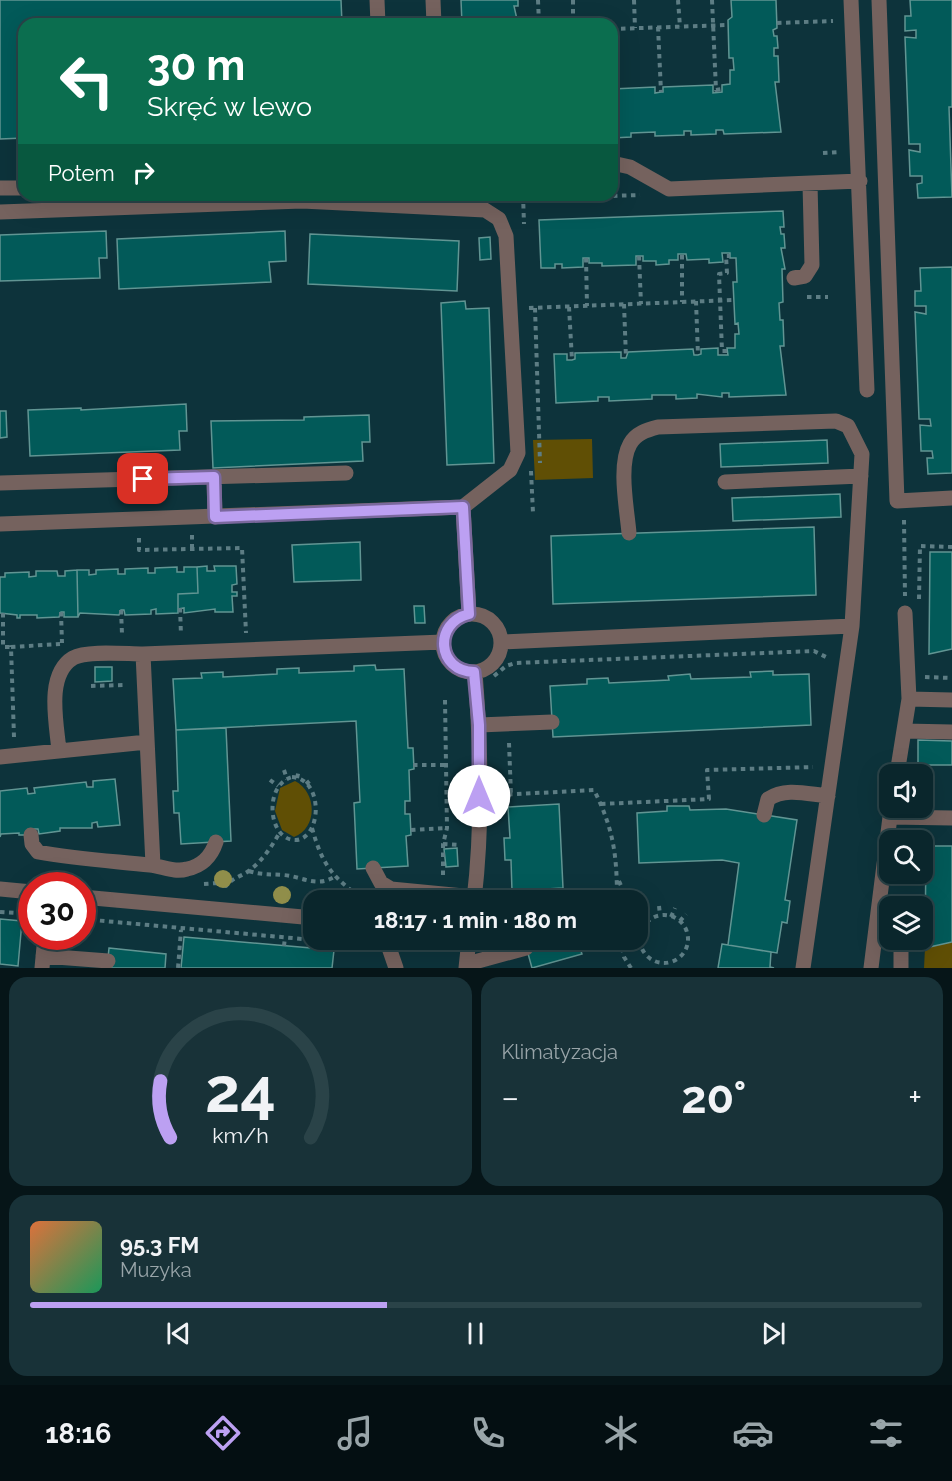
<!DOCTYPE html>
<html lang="pl">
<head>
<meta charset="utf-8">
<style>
  :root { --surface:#0a262c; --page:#183238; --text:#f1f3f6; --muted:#99a5a9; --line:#2a4348; --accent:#bca0f2 }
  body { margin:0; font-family:Raleway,sans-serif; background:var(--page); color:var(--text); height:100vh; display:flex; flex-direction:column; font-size:22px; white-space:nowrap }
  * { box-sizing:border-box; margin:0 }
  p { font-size:20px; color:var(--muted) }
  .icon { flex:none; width:33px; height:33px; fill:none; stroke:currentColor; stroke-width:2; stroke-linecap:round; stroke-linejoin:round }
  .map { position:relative; height:968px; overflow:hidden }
  .drawer { display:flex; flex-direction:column; gap:9px; padding:9px; background:#061518; flex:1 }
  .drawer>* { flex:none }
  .hud { position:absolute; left:18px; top:18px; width:600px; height:183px; border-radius:18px; box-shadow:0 6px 24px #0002,0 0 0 2px var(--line); background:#0b6e4f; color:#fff; overflow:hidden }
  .buttons { position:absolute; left:879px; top:764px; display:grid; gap:12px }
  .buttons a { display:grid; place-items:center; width:54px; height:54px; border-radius:12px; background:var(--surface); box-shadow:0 6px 24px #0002,0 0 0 2px var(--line); font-size:30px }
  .speed { position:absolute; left:18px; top:872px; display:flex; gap:12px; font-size:30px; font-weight:700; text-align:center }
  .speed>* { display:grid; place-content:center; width:78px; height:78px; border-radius:50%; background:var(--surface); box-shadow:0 6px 24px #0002,0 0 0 2px var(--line); line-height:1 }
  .speed .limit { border:9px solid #d22; background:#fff; color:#111 }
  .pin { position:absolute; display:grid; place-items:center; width:51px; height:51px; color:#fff; margin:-26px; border-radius:12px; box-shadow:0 3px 9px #0006 }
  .me { position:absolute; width:66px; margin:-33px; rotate:0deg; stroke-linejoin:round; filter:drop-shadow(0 0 4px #0008) }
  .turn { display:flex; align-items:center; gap:21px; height:126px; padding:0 30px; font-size:27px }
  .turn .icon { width:78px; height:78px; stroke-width:2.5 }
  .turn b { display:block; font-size:42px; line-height:51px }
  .then { display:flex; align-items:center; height:57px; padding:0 30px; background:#0003; gap:12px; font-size:22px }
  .big { font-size:45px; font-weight:700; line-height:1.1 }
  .drawer .card { flex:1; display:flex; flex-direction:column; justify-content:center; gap:9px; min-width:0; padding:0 21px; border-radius:18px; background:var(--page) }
  .drawer .dial { align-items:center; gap:0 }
  .dial svg { height:156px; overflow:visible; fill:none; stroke:var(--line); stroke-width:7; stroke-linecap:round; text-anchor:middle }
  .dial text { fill:var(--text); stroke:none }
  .song { display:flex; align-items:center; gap:18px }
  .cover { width:72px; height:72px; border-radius:9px; background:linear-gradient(135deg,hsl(20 70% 55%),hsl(150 70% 35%)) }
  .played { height:6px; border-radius:3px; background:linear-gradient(90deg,var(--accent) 40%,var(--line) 40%) }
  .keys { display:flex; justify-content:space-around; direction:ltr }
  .heat { display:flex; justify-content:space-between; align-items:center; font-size:33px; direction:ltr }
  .drawer .tiles { flex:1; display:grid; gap:9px; grid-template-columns:1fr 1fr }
  .card:last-child { grid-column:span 2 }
  .trip { position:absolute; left:303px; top:890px; width:345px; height:60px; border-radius:18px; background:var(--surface); box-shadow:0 6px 24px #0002,0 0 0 2px var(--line); font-weight:700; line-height:60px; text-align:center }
  .tab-bar { display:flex; height:96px; justify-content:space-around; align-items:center; background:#040f12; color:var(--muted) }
  .tab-bar .icon { width:42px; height:42px }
  .tab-bar .selected { color:var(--accent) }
  .tab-bar b { font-size:27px; color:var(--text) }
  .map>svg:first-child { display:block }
  .green { fill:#604f05 }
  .building { fill:#025a59; stroke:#619593; stroke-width:1.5 }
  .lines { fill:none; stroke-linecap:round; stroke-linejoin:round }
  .path { stroke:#5d7d84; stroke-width:4; stroke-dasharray:4.5 4.5; stroke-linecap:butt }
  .minor { stroke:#75625e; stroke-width:15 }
  .tree { fill:#908e4a }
  .route-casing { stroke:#7a689d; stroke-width:15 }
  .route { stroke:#bca0f2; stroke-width:10 }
</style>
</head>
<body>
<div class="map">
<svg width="952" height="968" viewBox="0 0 952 968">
  <rect width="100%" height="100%" fill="#0d333b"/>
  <path class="green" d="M 592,439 L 593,478 L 535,480 L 533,440 Z
    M 295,781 C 317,792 318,828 294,837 L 282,830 L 275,811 L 280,788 Z
    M 952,942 L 952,968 L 924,968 L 925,948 Z"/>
  <path class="building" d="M 0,0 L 341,0 L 342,24 L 24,24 L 24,138 L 0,139 Z
    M 461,0 L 518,0 L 518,6 L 514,6 L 518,24 L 462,24 Z
    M 731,0 L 776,0 L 777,28 L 773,30 L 774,36 L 777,36 L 778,48 L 774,48 L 774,56 L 778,56 L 779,82 L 775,82 L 781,132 L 724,134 L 723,130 L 716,130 L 716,134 L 691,135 L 691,131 L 684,131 L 684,135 L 655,136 L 655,132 L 631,133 L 631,137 L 612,138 L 612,89 L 655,87 L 655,93 L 661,92 L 663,92 L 663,87 L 713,85 L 713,93 L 722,92 L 722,85 L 730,84 L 730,70 L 734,70 L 733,58 L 729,58 L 728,20 L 732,17 Z
    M 910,0 L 952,0 L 952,107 L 949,107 L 952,197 L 918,198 L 917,184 L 922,183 L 922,176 L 910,176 L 909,150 L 920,152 L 920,144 L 909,144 L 905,37 L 916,38 L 916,30 L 905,31 L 905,16 L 911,16 Z
    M 783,211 L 784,227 L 780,227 L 781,234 L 784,234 L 785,248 L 781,248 L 785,269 L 782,269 L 783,302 L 779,303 L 780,320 L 783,320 L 784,346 L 780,346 L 786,395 L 729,397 L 729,393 L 722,393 L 722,397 L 697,394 L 697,398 L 676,399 L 676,395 L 652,395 L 652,399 L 609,401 L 609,397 L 598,397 L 598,401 L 556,403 L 554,354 L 567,354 L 567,360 L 572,360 L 575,359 L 575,353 L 621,352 L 621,358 L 626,358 L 628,352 L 693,349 L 694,355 L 698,355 L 701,354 L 701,349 L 718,348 L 718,355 L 728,355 L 727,348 L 735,348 L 735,334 L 739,334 L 738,323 L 735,324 L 733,282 L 737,282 L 736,258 L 730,258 L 730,253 L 722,253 L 723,262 L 709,263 L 709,259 L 687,260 L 686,254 L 678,254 L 678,260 L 669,260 L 669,264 L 656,265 L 656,261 L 643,261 L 643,256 L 636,256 L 636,265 L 602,266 L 602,263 L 589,263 L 589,258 L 583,258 L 583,267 L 562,268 L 562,264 L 555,264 L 555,268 L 541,268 L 539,220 Z
    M 106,231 L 107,258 L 99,258 L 100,278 L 0,281 L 0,235 Z
    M 285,231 L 286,261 L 269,262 L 271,282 L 119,289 L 117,239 Z
    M 310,234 L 459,241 L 457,291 L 308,284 Z
    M 490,237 L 491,259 L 480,260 L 479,238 Z
    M 952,267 L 952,473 L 928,474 L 927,458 L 933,458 L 932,451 L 921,451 L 920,425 L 931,426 L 930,419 L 919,419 L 915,312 L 926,314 L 926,306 L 915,306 L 915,291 L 921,291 L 920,268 Z
    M 465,301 L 466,309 L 489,308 L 494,463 L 447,465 L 441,303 Z
    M 186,404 L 187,431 L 179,431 L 180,450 L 30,456 L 28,410 L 81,408 L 81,410 Z
    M 0,411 L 6,411 L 7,437 L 0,438 Z
    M 369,415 L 370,442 L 362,442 L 363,461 L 213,468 L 211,421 L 304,420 L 304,417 Z
    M 827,440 L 828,463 L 721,467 L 720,444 Z
    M 840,494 L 841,517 L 733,521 L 732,498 Z
    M 814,527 L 816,595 L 553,604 L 551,536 Z
    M 360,542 L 361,580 L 294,582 L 292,545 Z
    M 930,552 L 952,552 L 952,649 L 929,654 Z
    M 207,566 L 207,571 L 215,571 L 214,566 L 236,566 L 237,584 L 232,585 L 232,592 L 237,592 L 237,596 L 232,596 L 233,612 L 215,612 L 215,609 L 184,613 L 184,608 L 178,609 L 178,594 L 198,593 L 197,567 Z
    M 177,567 L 177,572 L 184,572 L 184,567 L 197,567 L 198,593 L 178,594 L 178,613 L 156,614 L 156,609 L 151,610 L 151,614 L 125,615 L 124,610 L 121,610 L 119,615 L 80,613 L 78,617 L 77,570 L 89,570 L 89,575 L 96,574 L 96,570 L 118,569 L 118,574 L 125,574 L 125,569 L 148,568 L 148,573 L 155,573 L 155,568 Z
    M 77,570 L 78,617 L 64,617 L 64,612 L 61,612 L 59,617 L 37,618 L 37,615 L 20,615 L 20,618 L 17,618 L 17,615 L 0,613 L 0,577 L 5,577 L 5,573 L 29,572 L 29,577 L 36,576 L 36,571 L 57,571 L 58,576 L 65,576 L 65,571 Z
    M 414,606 L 424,606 L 425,623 L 415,623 Z
    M 375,665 L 376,670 L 404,669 L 408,748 L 413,748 L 414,769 L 409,770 L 410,801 L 405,801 L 405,814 L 410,814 L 411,835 L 406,836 L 408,866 L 357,869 L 354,803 L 360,802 L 356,721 L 176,730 L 173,679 L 202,678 L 201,673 L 223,672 L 223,677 L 277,674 L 277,669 L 299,668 L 299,673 L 354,671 L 354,666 Z
    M 95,667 L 112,667 L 112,681 L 95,682 Z
    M 773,671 L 773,675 L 809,674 L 811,725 L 553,737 L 550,686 L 587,684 L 587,679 L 608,678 L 609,683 L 669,680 L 668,676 L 690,674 L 691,679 L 751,677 L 750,672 Z
    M 226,728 L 231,841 L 181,844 L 179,813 L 174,813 L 173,791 L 178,791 L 176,730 Z
    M 918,740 L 952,741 L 952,765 L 918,765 Z
    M 115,779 L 120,825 L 98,827 L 97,822 L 92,823 L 92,828 L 60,828 L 60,831 L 39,834 L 38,829 L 33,829 L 31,835 L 19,835 L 19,833 L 1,834 L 0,837 L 0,791 L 27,788 L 28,794 L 35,793 L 34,788 L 86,782 L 87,787 L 93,787 L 93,781 Z
    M 559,804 L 563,888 L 512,891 L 511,860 L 505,860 L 504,838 L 510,838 L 508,807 Z
    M 667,806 L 689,806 L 690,810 L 726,809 L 797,820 L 785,900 L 790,901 L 787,923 L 782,922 L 777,953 L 728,945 L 739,863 L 722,860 L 639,863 L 637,813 L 667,811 Z
    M 926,846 L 952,846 L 952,942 L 925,948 Z
    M 457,848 L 458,866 L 446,867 L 444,849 Z
    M 563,888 L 566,900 L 513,900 L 512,896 L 512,891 Z
    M 0,919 L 22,921 L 18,966 L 0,964 Z
    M 184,937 L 334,950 L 332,968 L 181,968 Z
    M 524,939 L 577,939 L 582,954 L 532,968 Z
    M 722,944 L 771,952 L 770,967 L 774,968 L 718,968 Z
    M 109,948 L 166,954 L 165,968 L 107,968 Z"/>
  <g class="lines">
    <path class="path" d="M 538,0 L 539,24
      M 573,0 L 573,24
      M 634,0 L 635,28
      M 678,0 L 680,27
      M 712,0 L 716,90 L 722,89
      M 777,23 L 833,21
      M 658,27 L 661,92
      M 612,29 L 728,25
      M 823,153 L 840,152
      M 523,195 L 524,224
      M 523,199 L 640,195
      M 682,255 L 682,302
      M 639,256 L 641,304
      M 586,258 L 587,306
      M 807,297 L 828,297
      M 696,301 L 698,355
      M 624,304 L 626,358
      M 569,307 L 572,360
      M 529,308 L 734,300
      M 535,308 L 540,463
      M 727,351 L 722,351 L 719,274 L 727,273 L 726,256 L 730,256
      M 531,471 L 533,513
      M 904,520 L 905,596
      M 192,535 L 192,549
      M 139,538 L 139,550 L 242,548 L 246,633
      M 919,599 L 920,546 L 952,547
      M 180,608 L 181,635
      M 121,610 L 122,634
      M 61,612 L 62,643
      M 3,613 L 3,647 L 11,647
      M 494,676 L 506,666 L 515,663 L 814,651 L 828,658
      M 925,677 L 952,678
      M 91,686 L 126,685
      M 14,737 L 11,647 L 60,644
      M 509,743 L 511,795
      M 413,765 L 446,765
      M 284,770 L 287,779
      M 292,777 C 324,779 322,838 296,840 C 268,841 263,785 292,777 Z
      M 297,778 L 299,770
      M 270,780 L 278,786
      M 306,784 L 312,779
      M 499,795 L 594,790 C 614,830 617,856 617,900
      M 601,804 L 709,799 L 707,770 L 813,767
      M 312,828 C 321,860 329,874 356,894
      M 411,830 L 447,828
      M 443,844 L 460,845
      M 249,871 C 261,875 271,874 283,875 C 301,876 316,888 334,877
      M 443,875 L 443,844 L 447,828 L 445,700
      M 230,880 L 223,874 L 217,880 L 220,885 L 226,886 C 233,877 241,877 250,870 C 263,860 272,846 280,832
      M 619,881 L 627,900
      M 204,884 L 218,883
      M 356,900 L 356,894 L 361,891 L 367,894 L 367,900
      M 659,906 L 660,915
      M 0,912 L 32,914
      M 646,912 L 651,919
      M640 939a24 24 0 1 1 48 0a24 24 0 1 1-48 0Z
      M 638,917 L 644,925
      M 671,917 L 675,908
      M 82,919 L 369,945
      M 680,921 L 686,914
      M 620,939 L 624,957 L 631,968
      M 284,946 L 285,937
      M 178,968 L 181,930"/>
    <path class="minor" d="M 377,0 L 378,24
      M 433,0 L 434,24
      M 851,0 L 867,390
      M 879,0 L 897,501 L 952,498
      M 612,163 L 630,167 L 669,189 L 860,181
      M 0,188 L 24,188
      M 0,212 L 302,201 L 485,210 L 499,219 L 506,236 L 518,453 L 510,470 L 463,507 L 0,524
      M 794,278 L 805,276 L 812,265 L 810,184
      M 214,477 L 215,517
      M 725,482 L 861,476
      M 0,483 L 346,473
      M 463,507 L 469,614
      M 629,533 C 627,509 618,465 630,444 C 636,433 647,430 658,427 L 836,421 L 848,426 L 862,454 L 852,626
      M443 643a29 29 0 1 1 58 0a29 29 0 1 1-58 0Z
      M 501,642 L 852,626 L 803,968
      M 909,699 L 952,700
      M 479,725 L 552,722
      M 904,731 L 952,732
      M 59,751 C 57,725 45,675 73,658 C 87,650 126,654 143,654
      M 0,757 L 147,742
      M 897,774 L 909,699 L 905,613
      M 764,815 L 768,799 C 786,787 807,794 828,796
      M 31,835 L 32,844 L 38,852 C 75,859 112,861 150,865 C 162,866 174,873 187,869 C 202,866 211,857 216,842
      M 153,865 L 143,654 L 443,642
      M 373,868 L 381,883 L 391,889 L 474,897
      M 0,889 L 32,892
      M 82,897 L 314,918
      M 474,900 C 483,825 481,748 475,672
      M 386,939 L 396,968
      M 43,956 L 108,961
      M 467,964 L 526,948
      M 42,968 L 45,936
      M 466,968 L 469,939
      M 871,968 L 890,817 L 952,818
      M 901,968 L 901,939"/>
  </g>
  <g class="tree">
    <circle cx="223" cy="879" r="9"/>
    <circle cx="282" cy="895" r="9"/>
  </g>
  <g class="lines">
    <defs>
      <path id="route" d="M 143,479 L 214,477 L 215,517 L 463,507 L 469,614 C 433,623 437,671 474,672 L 479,725 L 479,796"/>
    </defs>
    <use href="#route" class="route-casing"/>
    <use href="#route" class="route"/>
  </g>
</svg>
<div class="buttons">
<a><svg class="icon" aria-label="sound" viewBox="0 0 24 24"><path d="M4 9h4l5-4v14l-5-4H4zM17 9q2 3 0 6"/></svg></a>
<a><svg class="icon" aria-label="search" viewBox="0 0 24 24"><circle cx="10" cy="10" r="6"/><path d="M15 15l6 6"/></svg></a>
<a><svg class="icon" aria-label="layers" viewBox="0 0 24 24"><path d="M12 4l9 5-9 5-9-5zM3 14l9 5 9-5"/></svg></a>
</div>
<div class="speed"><div class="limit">30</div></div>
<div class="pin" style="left:143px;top:479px;background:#d93025"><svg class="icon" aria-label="arrive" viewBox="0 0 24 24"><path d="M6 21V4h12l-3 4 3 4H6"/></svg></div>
<svg class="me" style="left:479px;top:796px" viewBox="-20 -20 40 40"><circle r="19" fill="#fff"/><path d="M0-13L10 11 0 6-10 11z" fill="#bca0f2"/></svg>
<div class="trip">18:17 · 1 min · 180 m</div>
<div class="hud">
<div class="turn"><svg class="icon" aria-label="left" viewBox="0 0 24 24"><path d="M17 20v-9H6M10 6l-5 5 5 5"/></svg><div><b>30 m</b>Skręć w lewo</div></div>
<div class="then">Potem<svg class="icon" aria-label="right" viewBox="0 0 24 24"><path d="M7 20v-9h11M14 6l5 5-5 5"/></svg></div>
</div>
</div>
<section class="drawer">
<div class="tiles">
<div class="card dial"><svg viewBox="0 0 100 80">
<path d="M14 69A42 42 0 1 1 86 69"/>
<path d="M14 69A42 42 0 0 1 9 40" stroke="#bca0f2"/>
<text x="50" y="56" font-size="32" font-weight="700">24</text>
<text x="50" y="72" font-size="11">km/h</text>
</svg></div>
<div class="card"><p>Klimatyzacja</p>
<div class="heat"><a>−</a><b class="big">20°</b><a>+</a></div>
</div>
<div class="card">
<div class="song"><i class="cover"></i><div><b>95.3 FM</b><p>Muzyka</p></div></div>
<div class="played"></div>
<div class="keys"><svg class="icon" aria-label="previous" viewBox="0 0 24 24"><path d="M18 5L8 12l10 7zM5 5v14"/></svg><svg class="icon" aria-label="pause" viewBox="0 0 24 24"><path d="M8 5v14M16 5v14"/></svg><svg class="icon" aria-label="next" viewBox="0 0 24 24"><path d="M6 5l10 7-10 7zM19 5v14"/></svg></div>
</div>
</div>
</section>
<nav class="tab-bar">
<b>18:16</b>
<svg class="icon selected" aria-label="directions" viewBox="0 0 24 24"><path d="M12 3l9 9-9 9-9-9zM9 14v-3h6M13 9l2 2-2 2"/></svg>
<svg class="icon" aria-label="music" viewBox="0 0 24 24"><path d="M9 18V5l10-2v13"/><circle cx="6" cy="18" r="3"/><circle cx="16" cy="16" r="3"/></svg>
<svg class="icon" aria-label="phone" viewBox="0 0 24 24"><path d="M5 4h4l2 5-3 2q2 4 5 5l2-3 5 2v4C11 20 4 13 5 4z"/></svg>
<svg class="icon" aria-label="climate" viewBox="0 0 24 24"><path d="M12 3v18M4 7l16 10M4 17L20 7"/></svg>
<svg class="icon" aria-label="car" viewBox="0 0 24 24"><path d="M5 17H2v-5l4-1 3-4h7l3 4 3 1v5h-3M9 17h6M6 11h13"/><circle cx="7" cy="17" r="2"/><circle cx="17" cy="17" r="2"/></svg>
<svg class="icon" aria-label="filters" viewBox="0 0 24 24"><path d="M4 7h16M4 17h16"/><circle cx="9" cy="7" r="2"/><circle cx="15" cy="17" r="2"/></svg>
</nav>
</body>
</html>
